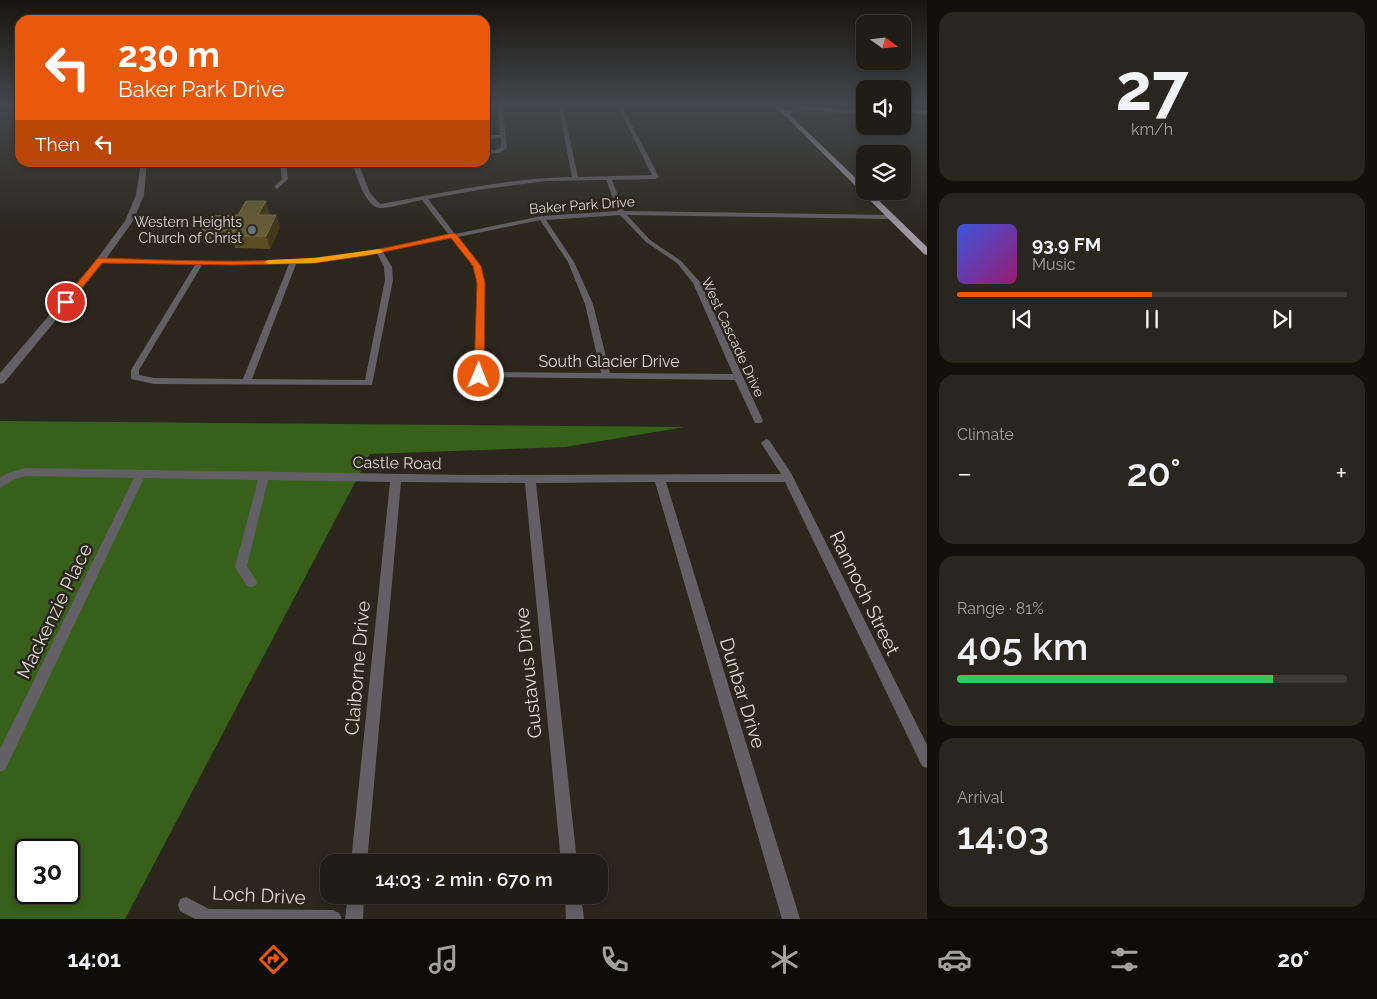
<!DOCTYPE html>
<html lang="en">
<head>
<meta charset="utf-8">
<style>
  :root { --surface:#201d16; --page:#28261f; --text:#f1f3f6; --muted:#a2a2a1; --line:#3d3b35; --accent:#ea580c }
  body { margin:0; font-family:Raleway,sans-serif; background:var(--page); color:var(--text); height:100vh; display:flex; flex-direction:column; font-size:19px; white-space:nowrap }
  * { box-sizing:border-box; margin:0 }
  p { font-size:16px; color:var(--muted) }
  .icon { flex:none; width:28px; height:28px; fill:none; stroke:currentColor; stroke-width:2; stroke-linecap:round; stroke-linejoin:round }
  .map { position:relative; flex:1; overflow:hidden }
  .side { display:flex; flex-direction:column; gap:12px; padding:12px; background:#12100c; width:450px }
  .side>* { flex:none }
  .top-card { position:absolute; left:15px; top:15px; width:475px; height:152px; border-radius:15px; box-shadow:0 2px 8px #0003,0 0 0 1px var(--line); background:#ea580c; color:#fff; overflow:hidden }
  .needle { width:32px; rotate:105deg }
  .buttons { position:absolute; left:856px; top:15px; display:grid; gap:10px }
  .buttons a { display:grid; place-items:center; width:55px; height:55px; border-radius:10px; background:var(--surface); box-shadow:0 2px 8px #0003,0 0 0 1px var(--line); font-size:25px }
  .speed { position:absolute; left:15px; top:839px; display:flex; gap:10px; font-size:25px; font-weight:700; text-align:center }
  .speed>* { display:grid; place-content:center; width:65px; height:65px; border-radius:50%; background:var(--surface); box-shadow:0 2px 8px #0003,0 0 0 1px var(--line); line-height:1 }
  .speed .limit { border:2px solid #111; border-radius:8px; background:#fff; color:#111 }
  .pin { position:absolute; display:grid; place-items:center; width:42px; height:42px; color:#fff; margin:-21px; border:2px solid #fff; border-radius:50%; box-shadow:0 1px 5px #0007 }
  .me { position:absolute; width:55px; margin:-28px; rotate:1deg; stroke-linejoin:round; filter:drop-shadow(0 0 4px #0008) }
  .turn { display:flex; align-items:center; gap:18px; height:105px; padding:0 20px; font-size:22px }
  .turn .icon { width:65px; height:65px; stroke-width:2.5 }
  .turn b { display:block; font-size:35px; line-height:42px }
  .then { display:flex; align-items:center; height:48px; padding:0 20px; background:#0003; gap:10px; font-size:19px }
  .big { font-size:38px; font-weight:600; line-height:1.1 }
  .side .tile { flex:1; display:flex; flex-direction:column; justify-content:center; gap:8px; min-width:0; padding:0 18px; border-radius:15px; background:var(--page) }
  .side .dial { align-items:center; gap:0 }
  .dial b { font-size:65px; line-height:1 }
  .song { display:flex; align-items:center; gap:15px }
  .cover { width:60px; height:60px; border-radius:8px; background:linear-gradient(135deg,hsl(230 70% 55%),hsl(320 70% 35%)) }
  .played { height:5px; border-radius:2px; background:linear-gradient(90deg,var(--accent) 50%,var(--line) 50%) }
  .keys { display:flex; justify-content:space-around; direction:ltr }
  .heat { display:flex; justify-content:space-between; align-items:center; font-size:28px; direction:ltr }
  .charge { height:8px; border-radius:4px; background:linear-gradient(90deg,#34c759 81%,var(--line) 0) }
  .trip { position:absolute; left:320px; top:854px; width:288px; height:50px; border-radius:15px; background:var(--surface); box-shadow:0 2px 8px #0003,0 0 0 1px var(--line); font-weight:600; line-height:50px; text-align:center }
  .tab-bar { display:flex; height:80px; justify-content:space-around; align-items:center; background:#0d0c09; color:var(--muted) }
  .tab-bar .icon { width:35px; height:35px }
  .tab-bar .on { color:var(--accent) }
  .tab-bar b { font-size:22px; color:var(--text) }
  main { display:flex; flex:1; min-height:0 }
  .map>svg:first-child { display:block }
  .forest { fill:#37611a; fill-rule:evenodd }
  .lines { fill:none; stroke-linecap:round; stroke-linejoin:round }
  .minor { fill:#636065; fill-rule:evenodd }
  .tertiary { fill:#636065; fill-rule:evenodd }
  .secondary { fill:#848088; fill-rule:evenodd }
  .primary { fill:#9e99a3; fill-rule:evenodd }
  .wall { fill:#5b4d21 }
  .shaded-wall { fill:#423718 }
  .building { fill:#685c34; stroke:#7a6f4d }
  .route { fill:#ea580c; stroke:#983908 }
  .slow { fill:#f59e0b }
  .worship-dot { fill:#6b7280; stroke:#2b271d; stroke-width:2 }
  .labels { text-anchor:middle; dominant-baseline:central; stroke-width:5; stroke-linejoin:round; paint-order:stroke }
  .far-street-label { font-size:14px; fill:#dbd9d2; stroke:#2b271d }
  .far-poi-label { font-size:14px; fill:#dbd9d2; stroke:#2b271d; text-anchor:end }
  .street-label { font-size:16px; fill:#dbd9d2; stroke:#2b271d }
  .near-street-label { font-size:19px; fill:#dbd9d2; stroke:#2b271d }
</style>
</head>
<body>
<main>
<div class="map">
<svg width="927" height="919" viewBox="0 0 927 919">
  <rect width="100%" height="100%" fill="#2b271d"/>
  <path class="forest" d="M 0,421 L 685,427 L 565,447 L 370,454 L 125,919 L 0,919 ZM 26,850 L 69,850 L 69,892 L 26,892 Z"/>
  <g class="lines">
    <path class="minor" d="M 498,104 L 502,104 L 507,148 L 499,153 L 485,154 L 485,150 L 496,150 L 501,147 L 501,138 L 485,139 L 485,135 L 500,135 Z
      M 558,104 L 562,104 L 578,177 L 652,175 L 617,105 L 614,104 L 621,104 L 659,177 L 656,179 L 612,180 L 624,211 L 890,215 L 893,217 L 890,219 L 627,215 L 650,240 L 681,261 L 700,282 L 763,421 L 761,423 L 755,423 L 735,380 L 476,377 L 475,375 L 477,283 L 474,266 L 452,238 L 383,252 L 392,267 L 393,280 L 372,385 L 154,384 L 131,379 L 131,370 L 195,265 L 100,263 L 98,262 L 98,260 L 234,261 L 314,259 L 364,252 L 449,235 L 422,200 C 410,202 392,208 380,208 C 365,207 356,174 352,162 L 358,162 L 370,193 L 380,204 C 443,193 508,178 572,177 ZM 606,180 L 618,211 L 542,216 L 455,234 L 428,199 L 478,190 L 546,181 ZM 620,215 L 646,242 L 677,263 L 693,283 L 733,374 L 610,373 L 593,304 L 574,262 L 546,220 ZM 540,220 L 568,262 L 585,304 L 601,373 L 483,372 L 485,283 L 481,266 L 458,237 ZM 377,253 L 384,267 L 385,280 L 365,380 L 252,379 L 296,264 L 314,263 ZM 289,264 L 243,379 L 154,378 L 139,375 L 139,370 L 202,265 Z
      M 280,162 L 296,162 L 286,165 L 288,179 L 277,189 L 274,187 L 282,179 Z
      M 766,439 L 769,440 L 791,473 L 927,745 L 927,768 L 922,766 L 785,482 L 666,482 L 800,919 L 782,919 L 655,482 L 536,483 L 577,862 L 561,862 L 525,483 L 401,482 L 367,862 L 351,862 L 390,482 L 268,480 L 247,566 L 257,582 L 255,586 L 251,587 L 247,586 L 235,567 L 258,480 L 144,478 L 5,770 L 0,772 L 0,749 L 134,478 L 26,476 L 15,479 L 0,488 L 0,478 L 8,473 L 26,468 L 470,475 L 781,474 L 761,443 Z
      M 348,895 L 364,895 L 363,919 L 345,919 Z
      M 565,895 L 581,895 L 584,919 L 566,919 Z
      M 186,897 L 209,909 L 333,910 L 339,913 L 342,919 L 195,919 L 180,911 L 178,905 L 180,899 Z"/>
    <path class="tertiary" d="M 141,162 L 147,162 L 144,195 L 133,221 L 103,263 L 4,383 L 0,384 L 0,373 L 97,259 L 125,221 L 136,195 Z"/>
    <path class="secondary" d="M 746,104 L 769,104 L 865,111 L 865,115 Z
      M 902,107 L 927,111 L 927,115 L 902,111 Z"/>
    <path class="primary" d="M 768,104 L 776,104 L 786,111 L 798,107 L 798,109 L 791,111 L 790,115 L 865,187 L 865,191 L 869,191 L 927,247 L 927,255 L 924,254 L 777,108 Z"/>
  </g>
  <path class="wall" d="M 269,213 L 268,215 L 280,227 L 270,249 L 235,248 L 233,242 L 206,242 L 202,230 L 212,219 L 238,215 Z"/>
  <path class="shaded-wall" d="M 266,201 L 269,213 L 262,227 L 258,215 Z
    M 276,215 L 280,227 L 270,249 L 266,236 Z"/>
  <path class="building" d="M 246,201 L 266,201 L 258,215 L 276,215 L 266,236 L 231,236 L 234,230 L 202,230 L 208,219 L 212,219 L 214,216 L 238,215 Z"/>
  <linearGradient id="sky" x2="0" y2="1"><stop stop-color="#181510"/><stop offset="0.45" stop-color="#44474c"/><stop offset="1" stop-color="#44474c" stop-opacity="0"/></linearGradient>
  <rect width="927" height="233" fill="url(#sky)"/>
  <path class="route" d="M 453,233 L 456,234 L 481,266 L 485,283 L 484,376 L 479,379 L 474,376 L 477,283 L 473,266 L 451,238 L 364,256 L 314,263 L 234,265 L 102,263 L 69,304 L 62,302 L 97,259 L 100,258 C 171,260 243,264 314,258 C 361,255 407,243 453,233 Z"/>
  <path class="slow" d="M 379,249 L 383,251 L 381,253 L 314,263 L 268,264 L 264,262 L 268,260 L 314,258 Z"/>
  <circle class="worship-dot" cx="252" cy="230" r="5"/>
  <g class="labels">
    <g class="far-street-label">
      <text transform="translate(582 205) rotate(-4)">Baker Park Drive</text>
      <text transform="translate(733 337) rotate(65)">West Cascade Drive</text>
    </g>
    <g class="far-poi-label">
      <text x="242" y="222">Western Heights<tspan x="242" dy="16">Church of Christ</tspan></text>
    </g>
    <g class="street-label">
      <text x="609" y="361">South Glacier Drive</text>
      <text transform="translate(397 463) rotate(1)">Castle Road</text>
    </g>
    <g class="near-street-label">
      <text transform="translate(865 593) rotate(64)">Rannoch Street</text>
      <text transform="translate(54 611) rotate(-64)">Mackenzie Place</text>
      <text transform="translate(357 668) rotate(-85)">Claiborne Drive</text>
      <text transform="translate(528 673) rotate(-96)">Gustavus Drive</text>
      <text transform="translate(743 693) rotate(73)">Dunbar Drive</text>
      <text transform="translate(259 895) rotate(3)">Loch Drive</text>
    </g>
  </g>
</svg>
<div class="buttons">
<a><svg class="needle" viewBox="-14 -14 28 28"><path d="M0-13l5 13h-10z" fill="#e53935"/><path d="M0 13l5-13h-10z" fill="#a2a2a1"/></svg></a>
<a><svg class="icon" aria-label="sound" viewBox="0 0 24 24"><path d="M4 9h4l5-4v14l-5-4H4zM17 9q2 3 0 6"/></svg></a>
<a><svg class="icon" aria-label="layers" viewBox="0 0 24 24"><path d="M12 4l9 5-9 5-9-5zM3 14l9 5 9-5"/></svg></a>
</div>
<div class="speed"><div class="limit">30</div></div>
<div class="pin" style="left:66px;top:302px;background:#d93025"><svg class="icon" aria-label="arrive" viewBox="0 0 24 24"><path d="M6 21V4h12l-3 4 3 4H6"/></svg></div>
<svg class="me" style="left:479px;top:376px" viewBox="-20 -20 40 40"><circle r="17" fill="#ea580c" stroke="#fff" stroke-width="3"/><path d="M0-11L8 9 0 5-8 9z" fill="#fff"/></svg>
<div class="trip">14:03 · 2 min · 670 m</div>
<div class="top-card">
<div class="turn"><svg class="icon" aria-label="left" viewBox="0 0 24 24"><path d="M17 20v-9H6M10 6l-5 5 5 5"/></svg><div><b>230 m</b>Baker Park Drive</div></div>
<div class="then">Then<svg class="icon" aria-label="left" viewBox="0 0 24 24"><path d="M17 20v-9H6M10 6l-5 5 5 5"/></svg></div>
</div>
</div>
<section class="side">
<div class="tile dial"><b>27</b><p>km/h</p></div>
<div class="tile">
<div class="song"><i class="cover"></i><div><b>93.9 FM</b><p>Music</p></div></div>
<div class="played"></div>
<div class="keys"><svg class="icon" aria-label="previous" viewBox="0 0 24 24"><path d="M18 5L8 12l10 7zM5 5v14"/></svg><svg class="icon" aria-label="pause" viewBox="0 0 24 24"><path d="M8 5v14M16 5v14"/></svg><svg class="icon" aria-label="next" viewBox="0 0 24 24"><path d="M6 5l10 7-10 7zM19 5v14"/></svg></div>
</div>
<div class="tile"><p>Climate</p>
<div class="heat"><a>−</a><b class="big">20°</b><a>+</a></div>
</div>
<div class="tile"><p>Range · 81%</p><b class="big">405 km</b><div class="charge"></div></div>
<div class="tile"><p>Arrival</p><b class="big">14:03</b></div>
</section>
</main>
<nav class="tab-bar">
<b>14:01</b>
<svg class="icon on" aria-label="directions" viewBox="0 0 24 24"><path d="M12 3l9 9-9 9-9-9zM9 14v-3h6M13 9l2 2-2 2"/></svg>
<svg class="icon" aria-label="music" viewBox="0 0 24 24"><path d="M9 18V5l10-2v13"/><circle cx="6" cy="18" r="3"/><circle cx="16" cy="16" r="3"/></svg>
<svg class="icon" aria-label="phone" viewBox="0 0 24 24"><path d="M5 4h4l2 5-3 2q2 4 5 5l2-3 5 2v4C11 20 4 13 5 4z"/></svg>
<svg class="icon" aria-label="climate" viewBox="0 0 24 24"><path d="M12 3v18M4 7l16 10M4 17L20 7"/></svg>
<svg class="icon" aria-label="car" viewBox="0 0 24 24"><path d="M5 17H2v-5l4-1 3-4h7l3 4 3 1v5h-3M9 17h6M6 11h13"/><circle cx="7" cy="17" r="2"/><circle cx="17" cy="17" r="2"/></svg>
<svg class="icon" aria-label="filters" viewBox="0 0 24 24"><path d="M4 7h16M4 17h16"/><circle cx="9" cy="7" r="2"/><circle cx="15" cy="17" r="2"/></svg>
<b>20°</b>
</nav>
</body>
</html>
